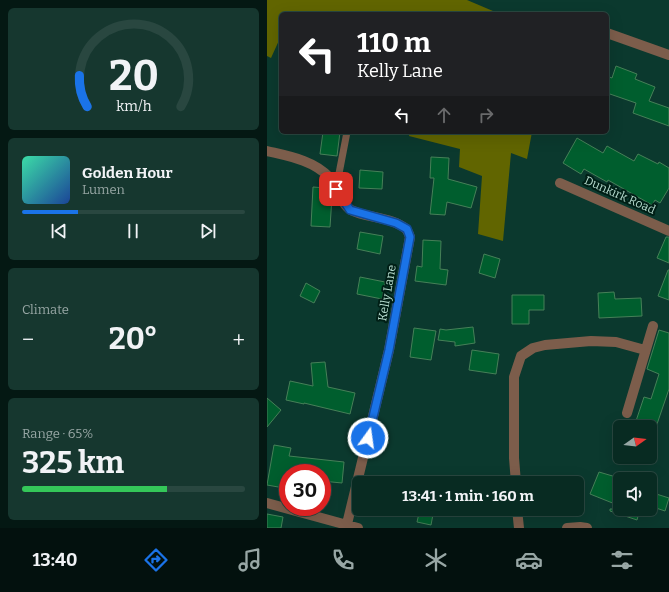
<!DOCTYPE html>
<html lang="en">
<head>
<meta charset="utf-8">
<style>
  :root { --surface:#082b22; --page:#16372f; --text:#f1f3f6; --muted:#98a7a5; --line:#294740; --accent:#1a73e8 }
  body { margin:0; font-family:Bitter,serif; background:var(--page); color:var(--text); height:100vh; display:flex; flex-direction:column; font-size:15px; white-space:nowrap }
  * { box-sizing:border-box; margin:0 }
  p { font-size:13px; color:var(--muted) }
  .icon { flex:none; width:22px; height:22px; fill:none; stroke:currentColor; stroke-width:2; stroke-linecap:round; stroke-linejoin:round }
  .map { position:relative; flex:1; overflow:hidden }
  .sheet { display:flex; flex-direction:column; gap:8px; padding:8px; background:#041813; width:267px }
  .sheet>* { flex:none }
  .banner { position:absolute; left:12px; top:12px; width:330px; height:122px; border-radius:6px; box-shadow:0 4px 16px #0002,0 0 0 1px var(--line); background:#202124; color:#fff; overflow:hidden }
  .needle { width:26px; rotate:76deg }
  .fabs { position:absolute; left:346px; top:420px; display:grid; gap:8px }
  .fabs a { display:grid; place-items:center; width:44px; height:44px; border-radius:6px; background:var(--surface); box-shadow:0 4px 16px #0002,0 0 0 1px var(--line); font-size:20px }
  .speed { position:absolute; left:12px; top:464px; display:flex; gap:8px; font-size:20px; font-weight:700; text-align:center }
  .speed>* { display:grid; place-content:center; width:52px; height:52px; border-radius:50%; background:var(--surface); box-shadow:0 4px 16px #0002,0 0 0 1px var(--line); line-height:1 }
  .speed .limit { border:6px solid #d22; background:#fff; color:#111 }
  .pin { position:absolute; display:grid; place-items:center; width:34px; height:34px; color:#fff; margin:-17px; border-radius:8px; box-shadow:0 2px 6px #0006 }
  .me { position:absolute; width:44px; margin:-22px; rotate:14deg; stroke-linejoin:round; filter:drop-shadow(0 0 3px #0008) }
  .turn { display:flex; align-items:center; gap:14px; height:84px; padding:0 12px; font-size:18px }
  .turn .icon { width:52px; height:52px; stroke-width:2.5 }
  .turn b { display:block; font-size:28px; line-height:34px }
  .lanes { display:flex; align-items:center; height:38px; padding:0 12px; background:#0003; justify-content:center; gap:20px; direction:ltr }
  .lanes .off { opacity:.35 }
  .big { font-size:30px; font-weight:700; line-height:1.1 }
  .sheet .card { flex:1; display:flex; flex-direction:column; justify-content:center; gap:6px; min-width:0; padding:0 14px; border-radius:6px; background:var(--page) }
  .sheet .dial { align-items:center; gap:0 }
  .dial svg { height:104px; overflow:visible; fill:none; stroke:var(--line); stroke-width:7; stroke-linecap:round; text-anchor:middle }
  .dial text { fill:var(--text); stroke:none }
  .song { display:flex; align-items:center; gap:12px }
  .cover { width:48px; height:48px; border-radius:6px; background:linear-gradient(135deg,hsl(160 70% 55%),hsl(220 70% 35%)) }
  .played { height:4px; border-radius:2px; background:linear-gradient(90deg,var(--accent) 25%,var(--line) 25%) }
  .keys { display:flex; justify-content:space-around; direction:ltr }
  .heat { display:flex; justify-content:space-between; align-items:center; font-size:22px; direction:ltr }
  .charge { height:6px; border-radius:3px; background:linear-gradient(90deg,#34c759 65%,var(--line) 0) }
  .trip { position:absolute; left:85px; top:476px; width:232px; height:40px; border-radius:6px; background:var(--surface); box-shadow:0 4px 16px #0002,0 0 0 1px var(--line); font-weight:700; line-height:40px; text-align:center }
  .tab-bar { display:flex; height:64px; justify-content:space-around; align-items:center; background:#03110e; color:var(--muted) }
  .tab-bar .icon { width:28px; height:28px }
  .tab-bar .active { color:var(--accent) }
  .tab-bar b { font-size:18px; color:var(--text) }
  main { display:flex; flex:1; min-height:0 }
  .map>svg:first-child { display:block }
  .forest { fill:#616500 }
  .building { fill:#005e2e; stroke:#468058 }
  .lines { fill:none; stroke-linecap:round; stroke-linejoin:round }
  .lane { stroke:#7c5d4b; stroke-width:7 }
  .street { stroke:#7c5d4b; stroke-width:10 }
  .route-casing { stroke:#114b97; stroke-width:10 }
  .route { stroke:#1a73e8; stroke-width:7 }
  .labels { text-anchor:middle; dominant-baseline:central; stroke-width:4; stroke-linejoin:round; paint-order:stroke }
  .street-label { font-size:12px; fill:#b6dccf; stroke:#001f16 }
</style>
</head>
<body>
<main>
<section class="sheet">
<div class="card dial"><svg viewBox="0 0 100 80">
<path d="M14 69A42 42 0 1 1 86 69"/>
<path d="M14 69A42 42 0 0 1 8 45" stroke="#1a73e8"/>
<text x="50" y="56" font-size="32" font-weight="700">20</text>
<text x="50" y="72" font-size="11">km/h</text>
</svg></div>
<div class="card">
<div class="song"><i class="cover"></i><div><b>Golden Hour</b><p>Lumen</p></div></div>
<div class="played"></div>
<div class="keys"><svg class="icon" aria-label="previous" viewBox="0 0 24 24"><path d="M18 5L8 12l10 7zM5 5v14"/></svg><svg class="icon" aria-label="pause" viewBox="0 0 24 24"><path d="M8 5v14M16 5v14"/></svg><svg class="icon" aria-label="next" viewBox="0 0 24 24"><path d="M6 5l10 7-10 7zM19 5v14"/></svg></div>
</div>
<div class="card"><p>Climate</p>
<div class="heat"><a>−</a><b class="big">20°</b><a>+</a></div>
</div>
<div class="card"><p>Range · 65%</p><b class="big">325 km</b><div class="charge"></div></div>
</section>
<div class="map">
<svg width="402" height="528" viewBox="0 0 402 528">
  <rect width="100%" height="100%" fill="#0b392e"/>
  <path class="forest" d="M 0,0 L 200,0 L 233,14 L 14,14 L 14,36 L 4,58 L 0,56 Z
    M 143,132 L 265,132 L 260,159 L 244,153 L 236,241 L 211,234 L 215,176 L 192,167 L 193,149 L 142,136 Z"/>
  <path class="building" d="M 349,66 L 370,74 L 368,79 L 388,87 L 382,101 L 402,108 L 402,126 L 366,113 L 369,103 L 340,93 L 340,76 L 345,78 Z
    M 56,132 L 73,132 L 70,156 L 53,154 Z
    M 310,138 L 336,153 L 340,146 L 367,161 L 371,154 L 391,164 L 392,162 L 402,168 L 402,188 L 393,203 L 388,200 L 385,205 L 341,180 L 340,182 L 317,169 L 314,174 L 296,163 Z
    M 164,157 L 182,158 L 181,179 L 210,187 L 204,208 L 180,202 L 178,215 L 163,214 L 167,178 L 163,178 Z
    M 93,170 L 116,172 L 115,189 L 92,188 Z
    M 46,187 L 59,188 L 65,197 L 63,227 L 44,226 Z
    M 93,232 L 116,236 L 113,254 L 90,249 Z
    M 399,237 L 402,237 L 402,263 L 390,258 Z
    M 156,240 L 174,241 L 173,269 L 181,270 L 179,285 L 148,281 L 150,266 L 155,267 Z
    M 217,254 L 233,259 L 228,278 L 212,273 Z
    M 401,270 L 402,270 L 402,300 L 391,296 Z
    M 93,277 L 118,282 L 115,299 L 90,294 Z
    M 39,283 L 53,291 L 47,303 L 33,296 Z
    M 347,292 L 348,299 L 374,298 L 375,316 L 332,318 L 331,293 Z
    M 245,295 L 277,295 L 277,310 L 262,310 L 262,324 L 245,324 Z
    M 206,327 L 208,343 L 188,346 L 188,342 L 171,340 L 173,329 L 179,330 Z
    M 147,328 L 169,331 L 164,360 L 143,357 Z
    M 392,330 L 402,333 L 402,389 L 389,427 L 367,427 L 377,397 L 384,399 L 392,374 L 380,369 Z
    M 205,350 L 232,354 L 229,374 L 202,370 Z
    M 58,362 L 61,387 L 88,393 L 83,414 L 37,403 L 37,404 L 19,400 L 23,381 L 46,386 L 44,363 Z
    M 0,398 L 14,410 L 0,427 Z
    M 7,445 L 24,448 L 22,456 L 77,462 L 75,483 L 55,481 L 55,473 L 19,473 L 17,488 L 0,485 Z
    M 332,472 L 349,477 L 346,487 L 352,489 L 348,504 L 323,494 Z
    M 383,492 L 402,498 L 398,511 L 383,506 Z
    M 153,509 L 167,509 L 164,525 L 150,522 Z
    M 343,509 L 373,509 L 370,520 L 343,511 Z
    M 0,514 L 16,517 L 14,528 L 0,528 Z"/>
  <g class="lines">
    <path class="lane" d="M 69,189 L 80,132"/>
    <path class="street" d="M 340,33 L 402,55
      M 0,151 C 21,156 46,160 62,177 C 69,184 74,205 84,210 C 99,218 125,217 139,229 C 141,231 142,234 143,237 L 122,350 L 80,524
      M 293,183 L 402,231
      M 360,413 L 386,326
      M 249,483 L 247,458 L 247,377 L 254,356 L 266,348 L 278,345 L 324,341 L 349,342 L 378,350
      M 0,503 L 91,528
      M 250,509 L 252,528
      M 300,528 L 313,527 L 320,528"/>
  </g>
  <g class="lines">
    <defs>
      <path id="route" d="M 69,189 L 83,210 L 129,223 L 140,229 L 143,237 L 122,350 L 101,438"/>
    </defs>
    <use href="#route" class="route-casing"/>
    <use href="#route" class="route"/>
  </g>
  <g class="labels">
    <g class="street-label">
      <text transform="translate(353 195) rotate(24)">Dunkirk Road</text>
      <text transform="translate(120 293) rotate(-80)">Kelly Lane</text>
    </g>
  </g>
</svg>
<div class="fabs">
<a><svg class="needle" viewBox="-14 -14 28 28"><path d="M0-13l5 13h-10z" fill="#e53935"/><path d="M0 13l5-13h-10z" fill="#98a7a5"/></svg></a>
<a><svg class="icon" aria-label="sound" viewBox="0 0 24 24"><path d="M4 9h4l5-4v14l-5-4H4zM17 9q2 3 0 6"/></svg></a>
</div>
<div class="speed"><div class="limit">30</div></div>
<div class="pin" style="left:69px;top:189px;background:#d93025"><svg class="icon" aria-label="arrive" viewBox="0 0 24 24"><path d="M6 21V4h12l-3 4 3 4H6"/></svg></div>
<svg class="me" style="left:101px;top:438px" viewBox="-20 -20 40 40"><circle r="17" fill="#1a73e8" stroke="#fff" stroke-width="3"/><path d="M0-11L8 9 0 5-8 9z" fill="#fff"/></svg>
<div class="trip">13:41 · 1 min · 160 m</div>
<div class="banner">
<div class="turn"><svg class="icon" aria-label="left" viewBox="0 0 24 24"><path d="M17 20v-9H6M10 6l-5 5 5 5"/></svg><div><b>110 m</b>Kelly Lane</div></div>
<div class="lanes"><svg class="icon" aria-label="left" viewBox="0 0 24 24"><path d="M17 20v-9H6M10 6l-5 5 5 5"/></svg><svg class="icon off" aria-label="ahead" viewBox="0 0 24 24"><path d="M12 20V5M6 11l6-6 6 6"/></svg><svg class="icon off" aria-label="right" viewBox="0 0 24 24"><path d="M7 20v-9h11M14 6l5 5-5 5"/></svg></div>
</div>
</div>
</main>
<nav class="tab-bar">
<b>13:40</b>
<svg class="icon active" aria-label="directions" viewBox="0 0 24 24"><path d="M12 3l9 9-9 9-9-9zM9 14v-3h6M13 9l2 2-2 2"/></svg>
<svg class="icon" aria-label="music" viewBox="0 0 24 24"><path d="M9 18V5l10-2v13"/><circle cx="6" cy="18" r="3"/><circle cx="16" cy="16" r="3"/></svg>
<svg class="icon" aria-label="phone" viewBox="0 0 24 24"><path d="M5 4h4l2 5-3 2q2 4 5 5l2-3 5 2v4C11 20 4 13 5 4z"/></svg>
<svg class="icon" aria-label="climate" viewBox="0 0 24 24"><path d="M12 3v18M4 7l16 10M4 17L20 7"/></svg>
<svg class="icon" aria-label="car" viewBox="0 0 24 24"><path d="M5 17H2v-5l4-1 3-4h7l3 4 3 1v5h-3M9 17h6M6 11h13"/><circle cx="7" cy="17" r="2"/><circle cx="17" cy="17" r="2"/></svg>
<svg class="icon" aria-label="filters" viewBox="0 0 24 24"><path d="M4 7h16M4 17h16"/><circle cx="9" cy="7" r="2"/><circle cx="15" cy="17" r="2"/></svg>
</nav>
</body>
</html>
